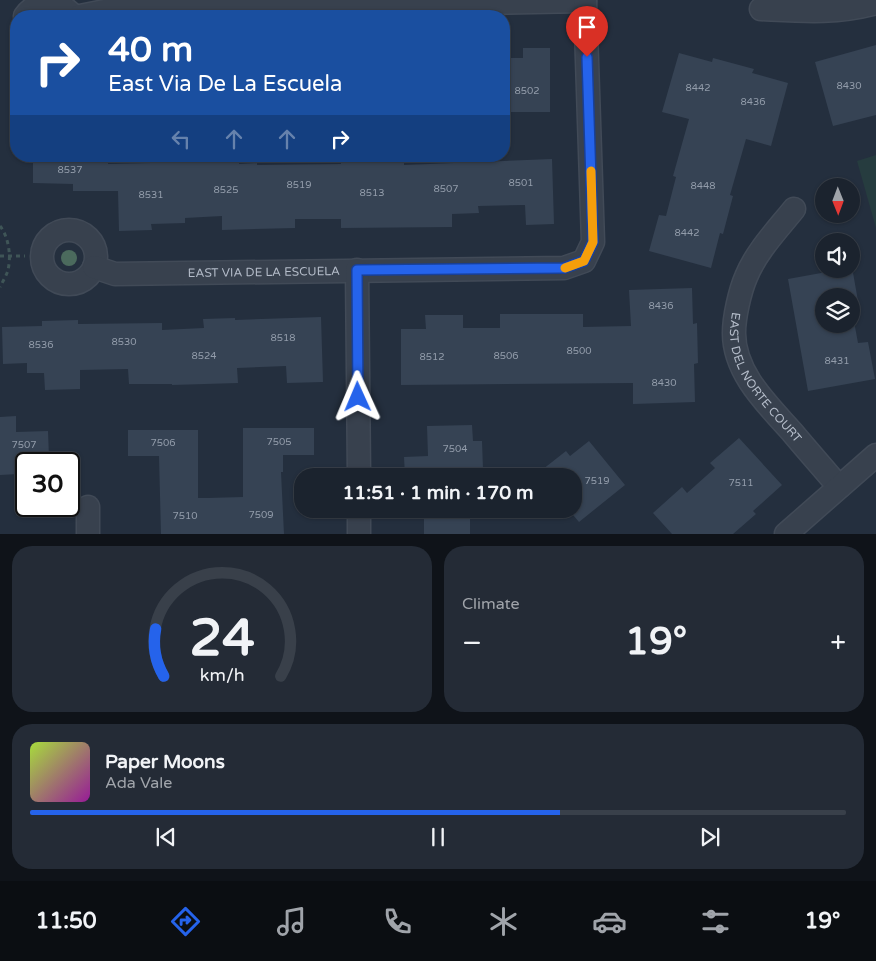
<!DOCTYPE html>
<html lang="en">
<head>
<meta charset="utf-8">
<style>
  :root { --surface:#1b232e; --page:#242b36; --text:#f1f3f6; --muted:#a0a4aa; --line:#39404a; --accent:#2563eb }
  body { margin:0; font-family:"Varela Round",sans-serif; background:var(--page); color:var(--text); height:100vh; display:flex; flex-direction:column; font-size:19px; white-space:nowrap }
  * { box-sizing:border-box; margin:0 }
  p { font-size:16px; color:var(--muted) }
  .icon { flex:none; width:28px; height:28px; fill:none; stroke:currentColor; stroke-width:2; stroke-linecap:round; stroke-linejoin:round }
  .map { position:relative; height:534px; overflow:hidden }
  .details { display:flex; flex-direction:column; gap:12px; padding:12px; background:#0f1319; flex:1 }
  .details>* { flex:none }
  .hud { position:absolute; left:10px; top:10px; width:500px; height:152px; border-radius:20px; box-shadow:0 1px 4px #0004,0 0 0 1px var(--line); background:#1a4fa0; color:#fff; overflow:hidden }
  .needle { width:32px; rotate:179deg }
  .tools { position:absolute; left:815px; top:178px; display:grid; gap:10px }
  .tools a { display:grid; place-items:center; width:45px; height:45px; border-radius:50%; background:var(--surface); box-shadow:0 1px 4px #0004,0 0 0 1px var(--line); font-size:25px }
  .speed { position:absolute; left:15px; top:452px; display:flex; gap:10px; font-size:25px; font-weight:700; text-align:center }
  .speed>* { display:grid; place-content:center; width:65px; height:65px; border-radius:50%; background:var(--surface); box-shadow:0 1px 4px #0004,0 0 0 1px var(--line); line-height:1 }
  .speed .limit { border:2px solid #111; border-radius:8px; background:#fff; color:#111 }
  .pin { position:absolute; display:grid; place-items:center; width:42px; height:42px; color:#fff; margin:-51px -21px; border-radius:50% 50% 50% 0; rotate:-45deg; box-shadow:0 0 5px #0007 }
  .pin .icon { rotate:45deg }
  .me { position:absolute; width:55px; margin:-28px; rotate:359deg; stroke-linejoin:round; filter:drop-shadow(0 0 4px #0008) }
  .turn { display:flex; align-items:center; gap:18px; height:105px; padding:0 15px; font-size:22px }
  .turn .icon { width:65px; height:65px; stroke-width:2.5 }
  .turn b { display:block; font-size:35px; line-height:42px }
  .lanes { display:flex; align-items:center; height:48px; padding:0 15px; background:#0003; justify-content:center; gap:25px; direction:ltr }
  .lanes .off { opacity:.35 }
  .big { font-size:38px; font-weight:800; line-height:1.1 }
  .details .tile { flex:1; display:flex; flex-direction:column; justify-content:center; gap:8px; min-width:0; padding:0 18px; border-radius:20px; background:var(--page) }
  .details .dial { align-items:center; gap:0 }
  .dial svg { height:130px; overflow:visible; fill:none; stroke:var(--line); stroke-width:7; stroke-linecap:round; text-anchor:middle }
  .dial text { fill:var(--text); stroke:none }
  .song { display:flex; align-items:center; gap:15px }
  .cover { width:60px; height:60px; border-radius:8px; background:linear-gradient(135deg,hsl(80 70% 55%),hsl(300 70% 35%)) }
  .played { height:5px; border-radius:2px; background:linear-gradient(90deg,var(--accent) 65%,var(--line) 65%) }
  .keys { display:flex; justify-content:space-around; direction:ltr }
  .heat { display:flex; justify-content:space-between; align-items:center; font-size:28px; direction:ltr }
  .details .tiles { flex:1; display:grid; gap:12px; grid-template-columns:1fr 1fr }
  .tile:last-child { grid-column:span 2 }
  .trip { position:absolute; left:294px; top:468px; width:288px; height:50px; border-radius:20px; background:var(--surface); box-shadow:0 1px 4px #0004,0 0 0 1px var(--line); font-weight:800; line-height:50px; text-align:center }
  .menu { display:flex; height:80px; justify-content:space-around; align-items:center; background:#0b0e12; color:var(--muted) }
  .menu .icon { width:35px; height:35px }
  .menu .active { color:var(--accent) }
  .menu b { font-size:22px; color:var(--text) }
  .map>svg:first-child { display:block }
  .green { fill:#263c3f }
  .building { fill:#364354 }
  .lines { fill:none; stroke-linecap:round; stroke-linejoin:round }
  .minor-casing { stroke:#414a57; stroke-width:25 }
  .path { stroke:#3f5557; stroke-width:3; stroke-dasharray:4 4; stroke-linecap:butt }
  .minor { stroke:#38414e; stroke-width:22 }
  .tree { fill:#4b6a5d }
  .route-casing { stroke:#184099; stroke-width:12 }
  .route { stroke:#2563eb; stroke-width:9 }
  .slow { stroke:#f59e0b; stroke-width:9 }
  .labels { text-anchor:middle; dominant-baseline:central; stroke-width:5; stroke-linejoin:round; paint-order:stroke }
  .number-label { font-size:10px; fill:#929caa }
  .street-label { font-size:12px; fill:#b4bcc9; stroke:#1d2633 }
</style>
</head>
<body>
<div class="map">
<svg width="876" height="534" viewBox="0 0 876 534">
  <rect width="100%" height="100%" fill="#242f3e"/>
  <path class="green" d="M 876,155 L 876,228 L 857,161 Z"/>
  <path class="building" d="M 876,45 L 876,115 L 833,126 L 815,62 Z
    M 523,48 L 550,48 L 550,112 L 504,112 L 504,58 L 523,58 Z
    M 679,53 L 712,62 L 713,58 L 754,69 L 752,73 L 788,83 L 771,146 L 746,139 L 730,195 L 733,196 L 723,234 L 720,233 L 711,268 L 649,251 L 659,215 L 666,216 L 676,177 L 673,176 L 689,119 L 662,112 Z
    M 33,156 L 108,156 L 108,164 L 194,162 L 194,158 L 239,157 L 239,164 L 257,163 L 257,165 L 341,164 L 341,158 L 404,158 L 404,165 L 552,159 L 554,224 L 526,225 L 525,205 L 478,206 L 479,213 L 452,214 L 452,227 L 341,228 L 341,219 L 295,219 L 295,228 L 222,230 L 222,216 L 185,218 L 185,223 L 151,224 L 152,230 L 119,231 L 118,191 L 73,191 L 73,184 L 33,183 Z
    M 852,267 L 858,301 L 851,302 L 851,296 L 824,296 L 824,324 L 851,324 L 851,305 L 858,343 L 868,342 L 875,379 L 808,391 L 788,279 L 843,269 L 851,269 Z
    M 692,288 L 693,324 L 697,323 L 698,363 L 694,364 L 695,402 L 633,404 L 633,383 L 401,385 L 401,329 L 426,329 L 425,315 L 463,315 L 463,328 L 500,328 L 500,314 L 583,314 L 583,327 L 631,326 L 629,290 Z
    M 321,317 L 323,382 L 287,383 L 286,366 L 237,368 L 238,383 L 172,385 L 172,384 L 129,384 L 128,369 L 80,370 L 80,389 L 45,390 L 44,373 L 27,373 L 27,363 L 3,364 L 2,327 L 42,326 L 42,321 L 78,320 L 78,324 L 162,323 L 162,330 L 204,328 L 203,319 L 235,318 L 235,320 Z
    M 16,416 L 16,432 L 48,431 L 49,458 L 17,459 L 18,474 L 0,475 L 0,417 Z
    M 472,425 L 473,441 L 482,441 L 483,469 L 444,470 L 444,476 L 405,476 L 404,457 L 428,456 L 427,426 Z
    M 243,428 L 314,428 L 314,455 L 283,455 L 283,472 L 281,472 L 284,534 L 161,534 L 159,456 L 128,456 L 128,430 L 198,430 L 198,498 L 208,498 L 243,497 Z
    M 739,438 L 782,485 L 753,511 L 756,514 L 733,534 L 672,534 L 653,513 L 682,487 L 687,493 L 715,468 L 710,463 Z
    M 589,441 L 625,485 L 579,522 L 568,509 L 572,509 L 572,476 L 541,476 L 538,473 L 566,451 L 570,456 Z
    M 424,509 L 470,509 L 470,534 L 424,534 Z"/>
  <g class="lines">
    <defs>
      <g id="minor">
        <path d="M 761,9 C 802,11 836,14 876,3"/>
        <path d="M 25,16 C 36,0 61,0 73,16"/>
        <path d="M 80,16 L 110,10 L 585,1"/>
        <path id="s1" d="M 794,209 C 777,230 756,252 746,277 C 740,291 734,317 734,333 C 734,373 767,404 792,432 C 807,450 823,468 839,487"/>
        <circle cx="69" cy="257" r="27"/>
        <path id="s2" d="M 94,267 L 115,274 L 564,268 L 584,261 L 593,242 L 585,0"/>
        <path d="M 357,270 L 359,476"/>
        <path d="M 88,507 L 88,534"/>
        <path d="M 359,509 L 359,534"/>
        <path d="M 786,534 L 876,455"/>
      </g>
    </defs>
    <use href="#minor" class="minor-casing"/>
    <path class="path" d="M 0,226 C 9,237 12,259 7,273 C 5,278 2,283 0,287
      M 0,256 L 25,256"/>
    <use href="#minor" class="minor"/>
  </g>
  <circle class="tree" cx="69" cy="258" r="8"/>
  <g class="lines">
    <defs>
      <path id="route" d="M 358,397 L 357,270 L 564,268 L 584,261 L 593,242 L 587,57"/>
    </defs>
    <use href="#route" class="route-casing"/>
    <use href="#route" class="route"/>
    <path class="slow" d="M 565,268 L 584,261 L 593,242 L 591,171"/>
  </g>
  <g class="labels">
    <g class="number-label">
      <text x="849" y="86">8430</text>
      <text x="698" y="88">8442</text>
      <text x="527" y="91">8502</text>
      <text x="753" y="102">8436</text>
      <text x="70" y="170">8537</text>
      <text x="521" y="183">8501</text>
      <text x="299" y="185">8519</text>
      <text x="703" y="186">8448</text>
      <text x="446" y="189">8507</text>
      <text x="226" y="190">8525</text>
      <text x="372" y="193">8513</text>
      <text x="151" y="195">8531</text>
      <text x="687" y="233">8442</text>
      <text x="661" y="306">8436</text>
      <text x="283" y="338">8518</text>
      <text x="124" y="342">8530</text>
      <text x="41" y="345">8536</text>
      <text x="579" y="351">8500</text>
      <text x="204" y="356">8524</text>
      <text x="506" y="356">8506</text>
      <text x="432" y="357">8512</text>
      <text x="837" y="361">8431</text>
      <text x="664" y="383">8430</text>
      <text x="279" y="442">7505</text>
      <text x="163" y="443">7506</text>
      <text x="24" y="445">7507</text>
      <text x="455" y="449">7504</text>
      <text x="597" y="481">7519</text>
      <text x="741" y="483">7511</text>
      <text x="261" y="515">7509</text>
      <text x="185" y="516">7510</text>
    </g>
    <g class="street-label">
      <text stroke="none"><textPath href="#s2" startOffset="171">EAST VIA DE LA ESCUELA</textPath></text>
      <text stroke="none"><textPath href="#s1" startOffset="195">EAST DEL NORTE COURT</textPath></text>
    </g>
  </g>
</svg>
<div class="tools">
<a><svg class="needle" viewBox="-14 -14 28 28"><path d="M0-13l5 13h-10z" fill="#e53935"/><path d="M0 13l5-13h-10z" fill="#a0a4aa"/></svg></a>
<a><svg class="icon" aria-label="sound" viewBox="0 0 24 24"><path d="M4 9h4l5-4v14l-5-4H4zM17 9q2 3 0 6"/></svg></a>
<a><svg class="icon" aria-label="layers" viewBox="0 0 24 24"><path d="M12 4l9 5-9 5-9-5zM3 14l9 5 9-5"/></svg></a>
</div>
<div class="speed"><div class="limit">30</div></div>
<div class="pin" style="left:587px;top:57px;background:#d93025"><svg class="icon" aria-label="arrive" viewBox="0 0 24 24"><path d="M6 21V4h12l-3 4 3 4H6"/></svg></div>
<svg class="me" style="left:358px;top:397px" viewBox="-20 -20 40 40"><path d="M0-17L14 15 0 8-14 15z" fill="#2563eb" stroke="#fff" stroke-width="4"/></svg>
<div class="trip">11:51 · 1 min · 170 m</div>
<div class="hud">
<div class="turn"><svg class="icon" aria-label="right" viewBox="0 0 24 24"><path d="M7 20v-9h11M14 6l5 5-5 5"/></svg><div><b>40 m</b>East Via De La Escuela</div></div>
<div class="lanes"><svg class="icon off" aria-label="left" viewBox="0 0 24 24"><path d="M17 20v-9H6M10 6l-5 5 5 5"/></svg><svg class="icon off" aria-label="ahead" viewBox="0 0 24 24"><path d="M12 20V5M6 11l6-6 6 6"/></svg><svg class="icon off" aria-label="ahead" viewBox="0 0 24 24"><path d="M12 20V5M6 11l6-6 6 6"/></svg><svg class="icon" aria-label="right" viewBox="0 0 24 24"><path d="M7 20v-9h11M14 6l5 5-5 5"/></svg></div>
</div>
</div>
<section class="details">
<div class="tiles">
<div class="tile dial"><svg viewBox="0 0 100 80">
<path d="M14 69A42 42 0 1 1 86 69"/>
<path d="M14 69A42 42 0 0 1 9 40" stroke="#2563eb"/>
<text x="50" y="56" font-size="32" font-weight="700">24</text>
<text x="50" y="72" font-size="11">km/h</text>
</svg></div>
<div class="tile"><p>Climate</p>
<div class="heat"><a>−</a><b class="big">19°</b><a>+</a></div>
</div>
<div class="tile">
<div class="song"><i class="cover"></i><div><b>Paper Moons</b><p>Ada Vale</p></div></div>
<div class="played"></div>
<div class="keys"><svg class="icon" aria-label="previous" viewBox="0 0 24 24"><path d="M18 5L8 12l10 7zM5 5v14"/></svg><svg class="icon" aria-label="pause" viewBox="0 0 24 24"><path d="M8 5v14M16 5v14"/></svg><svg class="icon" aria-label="next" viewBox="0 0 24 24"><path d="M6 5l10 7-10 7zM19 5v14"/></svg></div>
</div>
</div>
</section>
<nav class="menu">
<b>11:50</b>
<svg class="icon active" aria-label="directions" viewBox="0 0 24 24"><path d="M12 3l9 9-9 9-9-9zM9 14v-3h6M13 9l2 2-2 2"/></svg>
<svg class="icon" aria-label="music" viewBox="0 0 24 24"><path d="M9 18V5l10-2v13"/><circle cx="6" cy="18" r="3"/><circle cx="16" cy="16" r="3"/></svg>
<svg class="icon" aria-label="phone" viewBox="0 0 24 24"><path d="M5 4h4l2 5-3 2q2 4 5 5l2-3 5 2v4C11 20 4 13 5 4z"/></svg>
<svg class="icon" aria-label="climate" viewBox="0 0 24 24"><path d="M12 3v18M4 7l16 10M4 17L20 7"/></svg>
<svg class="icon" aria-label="car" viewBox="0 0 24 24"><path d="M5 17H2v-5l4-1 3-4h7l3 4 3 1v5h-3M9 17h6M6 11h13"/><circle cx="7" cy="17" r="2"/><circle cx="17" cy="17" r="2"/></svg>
<svg class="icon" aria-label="filters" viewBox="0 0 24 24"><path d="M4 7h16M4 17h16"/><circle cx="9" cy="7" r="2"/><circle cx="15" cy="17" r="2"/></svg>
<b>19°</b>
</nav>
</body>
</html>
